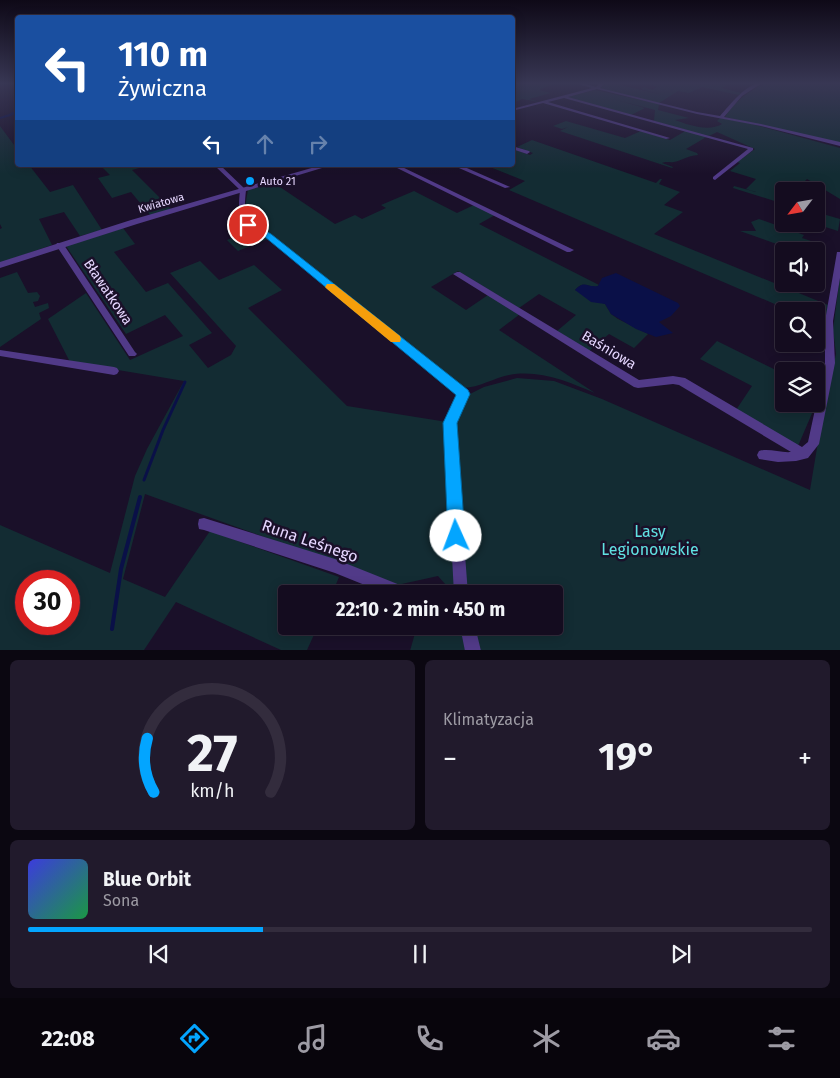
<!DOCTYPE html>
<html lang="pl">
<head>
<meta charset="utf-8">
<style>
  :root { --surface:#140c1f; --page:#211a2c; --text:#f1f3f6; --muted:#9d9ba4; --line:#332c3d; --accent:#03a5ff }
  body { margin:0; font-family:"Fira Sans",sans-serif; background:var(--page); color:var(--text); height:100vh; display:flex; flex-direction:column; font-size:19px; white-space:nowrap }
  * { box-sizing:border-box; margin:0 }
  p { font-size:16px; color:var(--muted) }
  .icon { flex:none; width:28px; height:28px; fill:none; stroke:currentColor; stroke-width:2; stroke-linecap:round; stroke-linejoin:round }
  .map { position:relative; height:650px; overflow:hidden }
  .panel { display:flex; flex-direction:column; gap:10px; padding:10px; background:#0b0711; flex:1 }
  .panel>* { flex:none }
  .banner { position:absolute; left:15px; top:15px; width:500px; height:152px; border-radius:5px; box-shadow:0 2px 12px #0003,0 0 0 1px var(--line); background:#1a4fa0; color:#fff; overflow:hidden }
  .needle { width:32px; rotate:239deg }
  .controls { position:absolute; left:775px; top:182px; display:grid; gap:10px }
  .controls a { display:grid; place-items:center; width:50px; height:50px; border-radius:5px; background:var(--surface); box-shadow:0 2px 12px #0003,0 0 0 1px var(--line); font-size:25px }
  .speed { position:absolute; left:15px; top:570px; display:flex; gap:10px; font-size:25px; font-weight:700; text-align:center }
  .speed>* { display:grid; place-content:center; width:65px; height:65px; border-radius:50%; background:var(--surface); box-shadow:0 2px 12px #0003,0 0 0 1px var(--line); line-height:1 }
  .speed .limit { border:8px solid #d22; background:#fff; color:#111 }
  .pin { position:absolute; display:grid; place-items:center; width:42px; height:42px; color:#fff; margin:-21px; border:2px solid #fff; border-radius:50%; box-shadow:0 1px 5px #0007 }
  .me { position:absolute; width:55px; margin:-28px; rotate:358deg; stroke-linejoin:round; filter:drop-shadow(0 0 4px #0008) }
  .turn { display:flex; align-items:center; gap:18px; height:105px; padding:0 20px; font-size:22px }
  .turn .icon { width:65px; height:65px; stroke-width:2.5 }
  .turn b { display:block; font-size:35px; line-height:42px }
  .lanes { display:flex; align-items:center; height:48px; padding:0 20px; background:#0003; justify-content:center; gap:25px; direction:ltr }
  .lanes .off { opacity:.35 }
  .big { font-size:38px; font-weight:700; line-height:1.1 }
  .panel .card { flex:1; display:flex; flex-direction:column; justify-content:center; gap:8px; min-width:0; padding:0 18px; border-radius:8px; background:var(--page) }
  .panel .dial { align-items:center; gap:0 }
  .dial svg { height:130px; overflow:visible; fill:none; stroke:var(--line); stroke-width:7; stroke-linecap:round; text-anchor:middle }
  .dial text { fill:var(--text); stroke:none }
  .song { display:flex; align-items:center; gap:15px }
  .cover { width:60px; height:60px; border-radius:8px; background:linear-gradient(135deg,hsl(240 70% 55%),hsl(140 70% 35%)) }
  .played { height:5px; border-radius:2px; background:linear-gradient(90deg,var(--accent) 30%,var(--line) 30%) }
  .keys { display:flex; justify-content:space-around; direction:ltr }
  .heat { display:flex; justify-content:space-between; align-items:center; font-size:28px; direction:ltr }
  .panel .tiles { flex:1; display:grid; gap:10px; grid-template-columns:1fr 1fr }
  .card:last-child { grid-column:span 2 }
  .trip { position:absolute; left:278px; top:585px; width:285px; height:50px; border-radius:5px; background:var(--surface); box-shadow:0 2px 12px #0003,0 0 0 1px var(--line); font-weight:700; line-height:50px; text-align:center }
  .dock { display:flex; height:80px; justify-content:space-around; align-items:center; background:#08050c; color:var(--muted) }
  .dock .icon { width:35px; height:35px }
  .dock .active { color:var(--accent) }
  .dock b { font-size:22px; color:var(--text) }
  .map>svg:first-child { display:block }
  .green { fill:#132c33; fill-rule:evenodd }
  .water { fill:#0a1048 }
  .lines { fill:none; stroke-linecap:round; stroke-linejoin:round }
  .stream-far1 { stroke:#0a1048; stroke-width:3 }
  .stream { stroke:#0a1048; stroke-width:4 }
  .canal { fill:#0a1048; fill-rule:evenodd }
  .minor { fill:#513a88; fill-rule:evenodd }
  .tertiary { fill:#513a88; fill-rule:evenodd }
  .route { fill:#03a5ff; stroke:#026ba6 }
  .slow { fill:#f59e0b }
  .poi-dot { fill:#03a5ff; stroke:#1a1029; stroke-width:2 }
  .labels { text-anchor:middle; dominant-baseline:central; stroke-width:5; stroke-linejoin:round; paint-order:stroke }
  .far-poi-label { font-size:11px; fill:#e6d7ff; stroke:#1a1029; text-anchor:start }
  .far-street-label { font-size:11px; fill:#e6d7ff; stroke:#1a1029 }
  .street-label { font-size:14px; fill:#e6d7ff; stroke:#1a1029 }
  .near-park-label { font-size:16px; fill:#60e1e2; stroke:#1a1029 }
  .near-street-label { font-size:16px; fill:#e6d7ff; stroke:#1a1029 }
</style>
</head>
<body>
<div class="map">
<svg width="840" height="651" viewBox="0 0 840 651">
  <rect width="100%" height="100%" fill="#1a1029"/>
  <path class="green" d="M 512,83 L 549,83 L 553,84 L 539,90 L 551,93 L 529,99 L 540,102 L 522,99 L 513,103 Z
    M 605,83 L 622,83 L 620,85 L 663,95 L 641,89 L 644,87 L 652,90 L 657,87 L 645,83 L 715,83 L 726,85 L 722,88 L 741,93 L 739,95 L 702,87 L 689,93 L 678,91 L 659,103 L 602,89 L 601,87 Z
    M 766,83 L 840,83 L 840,143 L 725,117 C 734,102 750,90 766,83 Z
    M 595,90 L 659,104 L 658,110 L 689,118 L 675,120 C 688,125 709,132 722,124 L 717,121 L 720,118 L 748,123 L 840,148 L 840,199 L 807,179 L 795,191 L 784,191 L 784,204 L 733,188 L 734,186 L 756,192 L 746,189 L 756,179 L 730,171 L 740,163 L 737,162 L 755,149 L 717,132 L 709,136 L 695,132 L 708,136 L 686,149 L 697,153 L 698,155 C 686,156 683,160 674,162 C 669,163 667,161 662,163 L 673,167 L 672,168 L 560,131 L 568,127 L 562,129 L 553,126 L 566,121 L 625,138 L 641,131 L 670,140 L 687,130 L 654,121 L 655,110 L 617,100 L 645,108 L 631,115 L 567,97 Z
    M 0,126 L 17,149 L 18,165 L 29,165 L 50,192 L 73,185 L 102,230 L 80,236 L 64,212 L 39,219 L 52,245 L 0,263 L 0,229 L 2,228 L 0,224 Z
    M 532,140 L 656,183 L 660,179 L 662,179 L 659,184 L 680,192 L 664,205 L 683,212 L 654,234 L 828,305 L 825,326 L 816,322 L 816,311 L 791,311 L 509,190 L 525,181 L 485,165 L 512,165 L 513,149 L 530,155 L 533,153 L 517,147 Z
    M 100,165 L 150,165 L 132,170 L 171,209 L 151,216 L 131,192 L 112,198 L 98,178 L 110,175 Z
    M 274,183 L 335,224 L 355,215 L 362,219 L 386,208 L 381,205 L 414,191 L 457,213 L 474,205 L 495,215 L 479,224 L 599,285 L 596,287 C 586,286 583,281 575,290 L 605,304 L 611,314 L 618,319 L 648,334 L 634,348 L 609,334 L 589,351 L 557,331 L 576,315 L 539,294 L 519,308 L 458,271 L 431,287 L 466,310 L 488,295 L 520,314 L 499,330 L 595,393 C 569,382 539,369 509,375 C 493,378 473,391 458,387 L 267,233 C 245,221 243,214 248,190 Z
    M 816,212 L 840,219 L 838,231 L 816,224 Z
    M 759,219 L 804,235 L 802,238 L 811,241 L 813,246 L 804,246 L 800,251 L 796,251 L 740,231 L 756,231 L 751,222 Z
    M 123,228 L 135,244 L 114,252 L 146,292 L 168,283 L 212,333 L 189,345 L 208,368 L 231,355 L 236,346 L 170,273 L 200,261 L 219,280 L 254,265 L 282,290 L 248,308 L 347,406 L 447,422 L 457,585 L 446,585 L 438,576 L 397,585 L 145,494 L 123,579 L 165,597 L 210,531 L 339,577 L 332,594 L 286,594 L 286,626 L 318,626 L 307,650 L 281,650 L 176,602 L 144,650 L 0,651 L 0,525 L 110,573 L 135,476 L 147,449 L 184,381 L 70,362 L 48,319 L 86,293 L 130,360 L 183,336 L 165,315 L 126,334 L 66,246 ZM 26,581 L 69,581 L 69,624 L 26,624 Z
    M 252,230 L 268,239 L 238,251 L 227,240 Z
    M 17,272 L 28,293 L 37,292 L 40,296 L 38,301 L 33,302 L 35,307 L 48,303 L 49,308 L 39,313 L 41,319 L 0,347 L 0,278 Z
    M 840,275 L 840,650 L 477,650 L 470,626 L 554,626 L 554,594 L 464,594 L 454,424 L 468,395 L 484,387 L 517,378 L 554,381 L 602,399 L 810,490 L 825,400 L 836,354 L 833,330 Z
    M 717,341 L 784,374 L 784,404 L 816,404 L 798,446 L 736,410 L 752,386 L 700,359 Z
    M 417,626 L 463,626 L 469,651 L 410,651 Z"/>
  <path class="water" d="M 616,273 L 678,303 L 680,306 L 671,316 L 659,322 L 673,333 L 656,337 L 636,329 L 611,314 L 605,304 L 591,302 L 575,290 C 585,279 587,288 598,286 L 602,278 Z"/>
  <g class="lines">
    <path class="stream-far1" d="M 144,480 L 163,430 L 185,382"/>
    <path class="stream" d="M 112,629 L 121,569 L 140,497"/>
    <path class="canal" d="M 18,109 L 18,112 L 11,116 L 0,119 L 0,117 L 9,114 Z"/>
    <path class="minor" d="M 575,83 L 583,83 L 596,87 L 600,83 L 605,83 L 600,88 L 697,112 L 720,116 C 730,105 746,83 762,83 L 742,96 L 724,117 L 761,124 L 840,142 L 840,146 L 761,126 L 697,114 L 597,89 L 568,97 L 753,148 L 753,150 L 715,180 L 713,179 L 713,177 L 748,149 L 564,98 L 548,102 L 670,138 L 666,139 L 543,103 L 512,111 L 512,109 L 592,88 Z
      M 512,146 L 529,151 L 530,152 L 527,154 L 512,149 Z
      M 214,165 L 220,165 L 246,190 C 243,219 245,221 270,235 L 467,391 L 468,394 L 455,423 L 468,594 L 454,594 L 445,423 L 457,395 L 266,237 C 240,223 237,221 240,190 Z
      M 391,165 L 398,165 L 574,250 L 570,252 L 567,252 Z
      M 452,165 L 460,165 L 510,187 L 505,188 Z
      M 57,243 L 63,243 L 64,245 L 135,352 L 137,354 L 135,356 L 129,356 L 56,245 Z
      M 837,252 L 840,252 L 840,278 L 833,321 L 835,363 L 819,444 L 808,458 L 796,461 L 778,462 L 759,459 L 757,455 L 759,451 C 768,448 781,453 791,452 L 679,385 L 673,384 L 638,388 L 634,387 L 453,274 L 457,272 L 460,272 L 639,380 L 673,376 L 685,378 L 802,447 L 808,442 L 825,363 L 825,321 Z
      M 0,350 L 114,367 L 117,368 L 119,371 L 117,374 L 114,375 L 0,356 Z
      M 204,518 L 335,559 L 410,589 L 412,594 L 387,594 L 335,573 L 204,530 L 199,529 L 198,524 L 199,519 Z
      M 460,626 L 475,626 L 481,651 L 465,651 Z"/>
    <path class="tertiary" d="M 322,165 L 332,165 L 137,224 L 0,268 L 0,262 L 131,220 Z"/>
  </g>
  <linearGradient id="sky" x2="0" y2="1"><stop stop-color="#0e0917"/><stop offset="0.48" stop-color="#383754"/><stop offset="1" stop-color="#383754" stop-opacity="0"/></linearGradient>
  <rect width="840" height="174" fill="url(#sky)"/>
  <path class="route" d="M 245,223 L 252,223 L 271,234 L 468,390 L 470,394 L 457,423 L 465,536 L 463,542 L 456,545 L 450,542 L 448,536 L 443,423 L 456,395 L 265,237 L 245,227 Z"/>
  <path class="slow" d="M 327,284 L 334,284 L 400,336 L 401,339 L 400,342 L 391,342 L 327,289 L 325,287 Z"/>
  <circle class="poi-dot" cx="250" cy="181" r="5"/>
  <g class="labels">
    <g class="far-poi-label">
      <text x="260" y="181">Auto 21</text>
    </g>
    <g class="far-street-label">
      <text transform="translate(161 203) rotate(-16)">Kwiatowa</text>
    </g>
    <g class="street-label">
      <text transform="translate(108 292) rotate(56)">Bławatkowa</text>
      <text transform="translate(609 350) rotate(31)">Baśniowa</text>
    </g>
    <g class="near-park-label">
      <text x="650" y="531">Lasy<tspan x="650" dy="18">Legionowskie</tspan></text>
    </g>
    <g class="near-street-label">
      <text transform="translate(310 541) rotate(19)">Runa Leśnego</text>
    </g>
  </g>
</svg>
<div class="controls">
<a><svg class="needle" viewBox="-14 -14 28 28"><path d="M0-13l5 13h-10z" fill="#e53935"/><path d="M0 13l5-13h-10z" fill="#9d9ba4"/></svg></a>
<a><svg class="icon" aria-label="sound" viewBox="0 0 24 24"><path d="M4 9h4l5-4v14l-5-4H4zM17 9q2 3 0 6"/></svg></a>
<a><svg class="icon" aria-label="search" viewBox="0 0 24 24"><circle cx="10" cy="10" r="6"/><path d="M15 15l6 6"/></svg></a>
<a><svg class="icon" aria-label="layers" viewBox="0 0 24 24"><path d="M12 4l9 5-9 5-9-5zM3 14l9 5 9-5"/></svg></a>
</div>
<div class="speed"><div class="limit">30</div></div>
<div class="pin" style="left:248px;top:225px;background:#d93025"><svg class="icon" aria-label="arrive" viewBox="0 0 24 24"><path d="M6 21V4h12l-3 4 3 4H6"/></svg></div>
<svg class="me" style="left:456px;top:536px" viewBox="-20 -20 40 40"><circle r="19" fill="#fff"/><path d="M0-13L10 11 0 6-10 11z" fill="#03a5ff"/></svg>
<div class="trip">22:10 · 2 min · 450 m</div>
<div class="banner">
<div class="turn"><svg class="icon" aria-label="left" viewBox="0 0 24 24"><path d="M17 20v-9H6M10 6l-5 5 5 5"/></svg><div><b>110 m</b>Żywiczna</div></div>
<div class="lanes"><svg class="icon" aria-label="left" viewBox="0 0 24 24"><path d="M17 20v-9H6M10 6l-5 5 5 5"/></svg><svg class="icon off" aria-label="ahead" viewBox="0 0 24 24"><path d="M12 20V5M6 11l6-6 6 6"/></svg><svg class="icon off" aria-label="right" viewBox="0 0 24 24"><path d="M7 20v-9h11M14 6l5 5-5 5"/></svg></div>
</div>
</div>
<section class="panel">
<div class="tiles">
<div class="card dial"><svg viewBox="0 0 100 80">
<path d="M14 69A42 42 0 1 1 86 69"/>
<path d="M14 69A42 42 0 0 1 10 36" stroke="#03a5ff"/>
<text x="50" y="56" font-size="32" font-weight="700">27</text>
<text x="50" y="72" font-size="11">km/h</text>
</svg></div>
<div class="card"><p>Klimatyzacja</p>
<div class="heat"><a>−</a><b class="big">19°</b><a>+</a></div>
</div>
<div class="card">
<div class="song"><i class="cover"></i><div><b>Blue Orbit</b><p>Sona</p></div></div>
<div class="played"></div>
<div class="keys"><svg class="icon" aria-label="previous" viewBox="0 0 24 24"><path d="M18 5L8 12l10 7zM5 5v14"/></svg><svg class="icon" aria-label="pause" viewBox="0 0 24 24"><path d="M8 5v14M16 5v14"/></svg><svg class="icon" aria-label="next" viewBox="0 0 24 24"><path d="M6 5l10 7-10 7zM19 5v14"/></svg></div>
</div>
</div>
</section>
<nav class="dock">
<b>22:08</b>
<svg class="icon active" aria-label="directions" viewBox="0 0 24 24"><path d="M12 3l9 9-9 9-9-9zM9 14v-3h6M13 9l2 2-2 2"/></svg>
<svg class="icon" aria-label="music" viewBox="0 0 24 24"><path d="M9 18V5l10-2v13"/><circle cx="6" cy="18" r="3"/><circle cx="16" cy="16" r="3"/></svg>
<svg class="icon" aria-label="phone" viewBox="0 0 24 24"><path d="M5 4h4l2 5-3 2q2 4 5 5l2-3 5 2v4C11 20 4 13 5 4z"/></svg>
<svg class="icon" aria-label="climate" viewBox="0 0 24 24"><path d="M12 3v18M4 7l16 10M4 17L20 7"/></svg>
<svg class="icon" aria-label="car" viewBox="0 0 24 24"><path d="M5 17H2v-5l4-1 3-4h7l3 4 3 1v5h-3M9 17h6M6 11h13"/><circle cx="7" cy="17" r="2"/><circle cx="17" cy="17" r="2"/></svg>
<svg class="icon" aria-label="filters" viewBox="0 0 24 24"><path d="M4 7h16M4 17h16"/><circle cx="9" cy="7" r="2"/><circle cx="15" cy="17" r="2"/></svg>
</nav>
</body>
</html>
